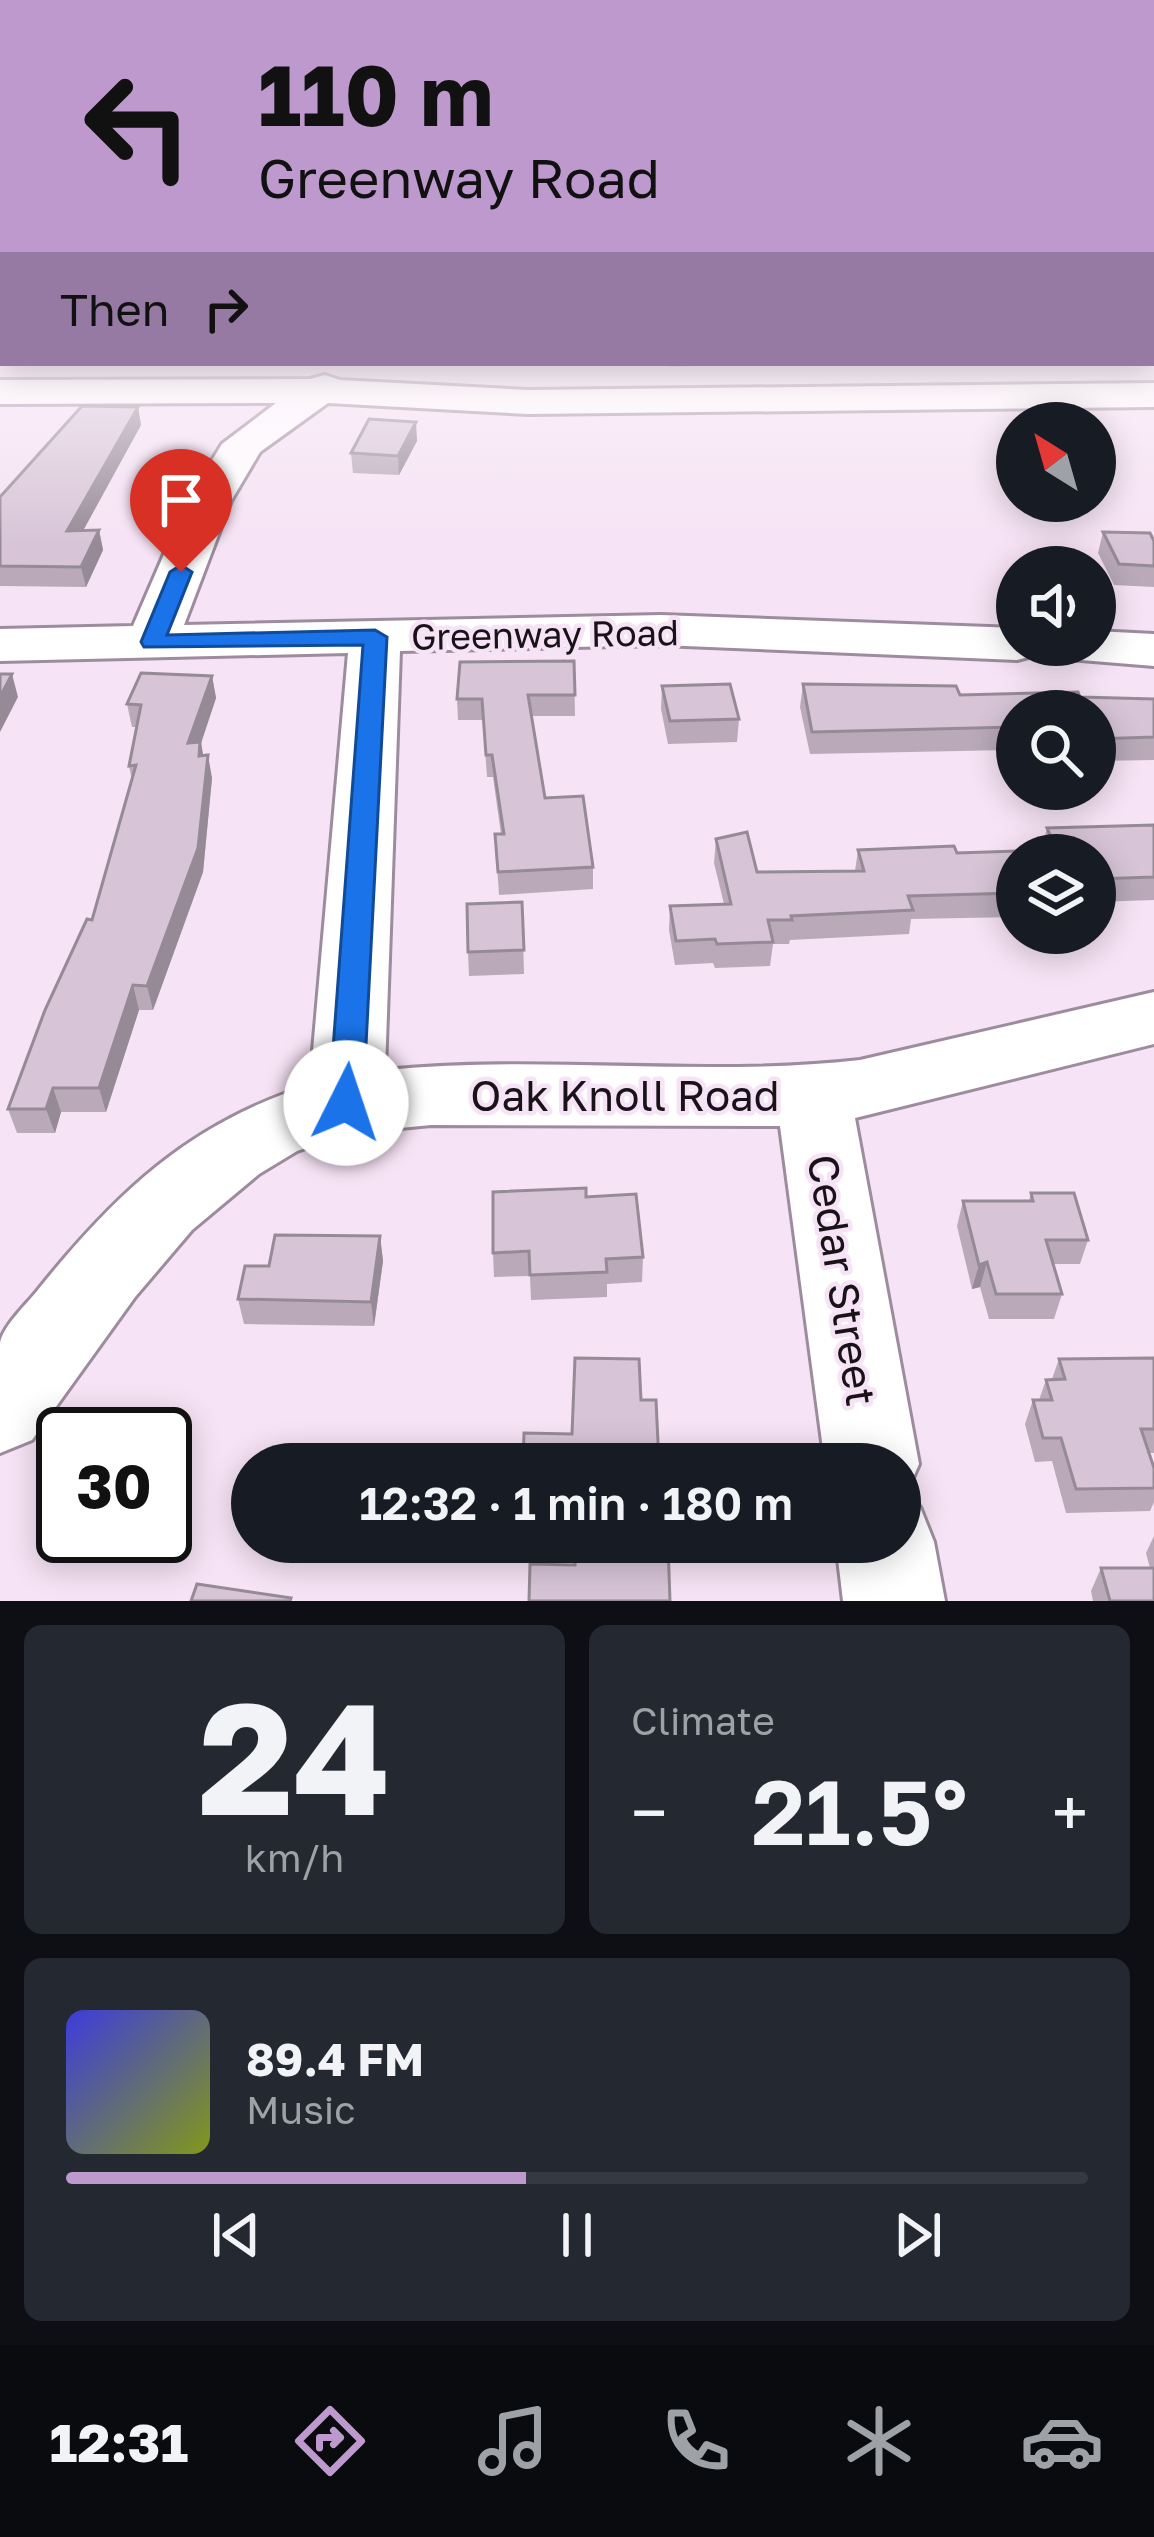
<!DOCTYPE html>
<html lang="en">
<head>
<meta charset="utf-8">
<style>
  :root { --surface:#171b24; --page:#242831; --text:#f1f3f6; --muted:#9ea1a6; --line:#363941; --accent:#bd99cd }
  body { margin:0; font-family:"Golos Text",sans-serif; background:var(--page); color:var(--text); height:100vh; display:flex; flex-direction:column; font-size:45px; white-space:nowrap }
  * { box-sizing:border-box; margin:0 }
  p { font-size:39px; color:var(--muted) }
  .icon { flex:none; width:66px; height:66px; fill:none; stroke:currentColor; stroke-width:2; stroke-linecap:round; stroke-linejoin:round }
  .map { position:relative; height:1601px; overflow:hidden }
  .details { display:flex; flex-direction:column; gap:24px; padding:24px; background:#0d0f14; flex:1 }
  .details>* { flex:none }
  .guide { position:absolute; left:0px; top:0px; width:1155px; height:366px; box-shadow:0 6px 30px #0003; background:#bd99cd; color:#111; overflow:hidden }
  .needle { width:78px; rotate:323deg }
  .fabs { position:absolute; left:996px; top:402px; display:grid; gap:24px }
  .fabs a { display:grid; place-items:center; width:120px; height:120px; border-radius:50%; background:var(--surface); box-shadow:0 6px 30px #0003; font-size:60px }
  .speed { position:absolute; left:36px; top:1407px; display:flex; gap:24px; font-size:60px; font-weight:700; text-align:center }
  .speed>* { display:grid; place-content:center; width:156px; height:156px; border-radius:50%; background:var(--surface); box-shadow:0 6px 30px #0003; line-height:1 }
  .speed .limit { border:6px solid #111; border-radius:18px; background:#fff; color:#111 }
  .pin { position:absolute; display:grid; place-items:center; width:102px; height:102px; color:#fff; margin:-123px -51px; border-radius:50% 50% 50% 0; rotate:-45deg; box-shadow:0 0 12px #0007 }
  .pin .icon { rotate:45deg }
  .me { position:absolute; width:132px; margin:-66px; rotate:4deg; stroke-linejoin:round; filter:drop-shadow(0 0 9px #0008) }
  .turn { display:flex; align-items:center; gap:42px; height:252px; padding:0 60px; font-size:54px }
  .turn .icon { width:156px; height:156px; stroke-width:2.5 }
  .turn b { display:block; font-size:84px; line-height:102px }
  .then { display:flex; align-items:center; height:114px; padding:0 60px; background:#0003; gap:24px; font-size:45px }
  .big { font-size:90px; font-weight:600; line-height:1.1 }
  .details .tile { flex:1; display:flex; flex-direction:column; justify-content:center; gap:18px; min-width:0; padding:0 42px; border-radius:18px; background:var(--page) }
  .details .dial { align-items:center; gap:0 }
  .dial b { font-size:156px; line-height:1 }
  .song { display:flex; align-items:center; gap:36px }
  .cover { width:144px; height:144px; border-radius:18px; background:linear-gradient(135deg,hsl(240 70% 55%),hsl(70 70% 35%)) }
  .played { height:12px; border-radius:6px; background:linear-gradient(90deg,var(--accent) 45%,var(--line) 45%) }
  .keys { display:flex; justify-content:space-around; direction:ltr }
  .heat { display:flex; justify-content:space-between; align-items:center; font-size:66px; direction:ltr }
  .details .tiles { flex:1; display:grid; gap:24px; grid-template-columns:1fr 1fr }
  .tile:last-child { grid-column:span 2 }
  .trip { position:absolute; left:231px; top:1443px; width:690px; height:120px; border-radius:60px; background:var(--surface); box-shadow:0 6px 30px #0003; font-weight:600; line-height:120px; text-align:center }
  .menu { display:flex; height:192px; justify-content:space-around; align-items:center; background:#090b0e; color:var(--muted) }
  .menu .icon { width:84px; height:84px }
  .menu .current { color:var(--accent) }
  .menu b { font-size:54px; color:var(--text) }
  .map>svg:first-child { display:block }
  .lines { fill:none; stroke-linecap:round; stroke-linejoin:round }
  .minor-casing { stroke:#9d8c9d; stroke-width:6 }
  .minor { fill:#fff; fill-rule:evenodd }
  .wall { fill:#b9a9b9 }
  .shaded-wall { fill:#968a96 }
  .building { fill:#d7c5d7; stroke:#968a96; stroke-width:3 }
  .route { fill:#1a73e8; stroke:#114b97; stroke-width:3 }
  .labels { text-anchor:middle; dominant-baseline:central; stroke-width:9; stroke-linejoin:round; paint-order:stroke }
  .street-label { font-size:36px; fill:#191319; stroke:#f6e3f5 }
  .near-street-label { font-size:42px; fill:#191319; stroke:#f6e3f5 }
</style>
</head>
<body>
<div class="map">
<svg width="1154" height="1601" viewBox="0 0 1154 1601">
  <rect width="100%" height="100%" fill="#f6e3f5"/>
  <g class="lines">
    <defs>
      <path id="minor" d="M 325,375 L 340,380 L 528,390 L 1154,383 L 1154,407 L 528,414 L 328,403 L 260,452 L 231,501 L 184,625 L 661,615 L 1017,628 L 1017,645 L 1095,645 L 1095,631 L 1154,634 L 1154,666 L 1032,656 L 1017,660 L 661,645 L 400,651 L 385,1070 C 542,1054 701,1078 860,1060 L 1154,992 L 1154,1044 L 855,1118 L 919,1464 L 905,1496 L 900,1498 L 900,1464 L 825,1464 L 780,1126 L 431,1125 L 349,1133 L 297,1151 L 259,1174 L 192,1230 L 135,1297 L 32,1440 L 0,1453 C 0,1418 0,1376 0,1343 C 3,1326 26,1305 37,1291 C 115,1194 189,1123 310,1085 L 348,653 L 0,661 L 0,629 L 133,626 L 187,501 L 222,444 L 276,403 L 0,404 L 0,380 L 310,379 Z
        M 900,1499 L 920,1507 L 934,1542 L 945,1601 L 843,1601 L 836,1542 L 900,1542 Z"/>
    </defs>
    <use href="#minor" class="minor-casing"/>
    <use href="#minor" class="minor"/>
  </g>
  <path class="wall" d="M 668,363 L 766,363 L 669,367 Z
    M 138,407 L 141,425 L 83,530 L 99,530 L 103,550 L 86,587 L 0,586 L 0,497 Z
    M 417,441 L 399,475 L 353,473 L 351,453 Z
    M 1103,532 L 1154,541 L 1154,587 L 1114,585 L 1098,553 Z
    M 574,661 L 575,716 L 532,716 L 545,798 L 593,867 L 593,889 L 499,895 L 495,834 L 501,834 L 493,777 L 487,777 L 483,720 L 458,720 L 457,699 Z
    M 212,676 L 216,698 L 201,743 L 203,756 L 212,778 L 203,872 L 153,1010 L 139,1010 L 106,1112 L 61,1112 L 55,1133 L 17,1133 L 8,1109 L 92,920 L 132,780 L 129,766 L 136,727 L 132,727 L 127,704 Z
    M 803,684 L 960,695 L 1154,699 L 1154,760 L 1095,761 L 1095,711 L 1017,711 L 1017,763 L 1015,763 L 1009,750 L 810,754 L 800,707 Z
    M 662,686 L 739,719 L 737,742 L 668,744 L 661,709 Z
    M 1154,825 L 1154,900 L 1095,902 L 1095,855 L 1043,855 L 1041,851 L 1047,828 Z
    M 716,839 L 757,872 L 855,871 L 858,850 L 1017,855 L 1017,917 L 911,919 L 909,934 L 790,940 L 789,944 L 773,944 L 770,966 L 715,968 L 713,963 L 675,965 L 669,930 L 670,906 L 724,904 L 714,863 Z
    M 522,902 L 524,974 L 469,976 L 468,952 Z
    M 1031,1193 L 1088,1240 L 1080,1264 L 1053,1264 L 1062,1294 L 1054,1319 L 989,1319 L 980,1287 L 972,1289 L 957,1226 L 963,1201 L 1029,1201 Z
    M 586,1197 L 643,1257 L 642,1282 L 607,1284 L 607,1297 L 531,1300 L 530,1276 L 494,1277 L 493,1253 Z
    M 380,1236 L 383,1261 L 374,1326 L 244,1324 L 238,1299 L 269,1266 Z
    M 1154,1358 L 1154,1453 L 1149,1453 L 1154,1468 L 1154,1502 L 1150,1511 L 1066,1513 L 1052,1461 L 1035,1462 L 1025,1424 L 1033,1400 L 1039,1400 L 1046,1380 L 1052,1379 L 1059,1359 Z
    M 1154,1536 L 1154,1601 L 1093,1601 L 1091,1591 L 1101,1568 L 1150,1568 L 1146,1553 Z"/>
  <path class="shaded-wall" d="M 138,407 L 141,425 L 72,551 L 67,531 Z
    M 416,422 L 417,441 L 399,475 L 398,456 Z
    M 99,530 L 103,550 L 86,587 L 81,567 Z
    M 12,674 L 18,697 L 0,732 L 0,697 Z
    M 212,676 L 216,698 L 201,743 L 205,765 L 188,743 Z
    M 208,755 L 212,778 L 203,872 L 153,1010 L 147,986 Z
    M 133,985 L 139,1010 L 106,1112 L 99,1088 Z
    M 53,1088 L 61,1112 L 55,1133 L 46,1109 Z
    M 380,1236 L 383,1261 L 374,1326 L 371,1302 Z
    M 987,1262 L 980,1287 L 972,1289 L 979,1265 Z"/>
  <path class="building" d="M 82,406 L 138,407 L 67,531 L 99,530 L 81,567 L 0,566 L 0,497 Z
    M 369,419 L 416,422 L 398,456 L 351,453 Z
    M 1103,532 L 1150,533 L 1154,541 L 1154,566 L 1119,564 Z
    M 574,661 L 575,695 L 528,695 L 545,798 L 583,796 L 593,867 L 498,872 L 495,834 L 504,834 L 492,755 L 486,755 L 482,699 L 457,699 L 460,662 Z
    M 141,673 L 212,676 L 188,743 L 200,742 L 199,756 L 208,755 L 198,848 L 147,986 L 133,985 L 99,1088 L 53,1088 L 46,1109 L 8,1109 L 45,1010 L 87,919 L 92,920 L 136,765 L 129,766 L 141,705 L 127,704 Z
    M 0,674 L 12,674 L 0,697 Z
    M 730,684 L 739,719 L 670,721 L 662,686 Z
    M 803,684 L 956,686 L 960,695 L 1078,692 L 1080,697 L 1154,699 L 1154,737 L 1095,739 L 1095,711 L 1017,711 L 1017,733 L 1014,727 L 812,732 Z
    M 1154,825 L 1154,877 L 1095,879 L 1095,855 L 1059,855 L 1047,828 Z
    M 747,832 L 757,872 L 864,871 L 858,850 L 954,846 L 957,853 L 1018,851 L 1020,855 L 1017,855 L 1017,893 L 908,896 L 913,910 L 791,916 L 792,920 L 768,920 L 773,942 L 717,944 L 715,939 L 676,941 L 670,906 L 731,904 L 716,839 Z
    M 522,902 L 524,950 L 468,952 L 467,904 Z
    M 586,1188 L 586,1197 L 636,1194 L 643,1257 L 606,1259 L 607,1272 L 530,1275 L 529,1251 L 493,1253 L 493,1192 Z
    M 1031,1193 L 1074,1193 L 1088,1240 L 1046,1240 L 1062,1294 L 996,1294 L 987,1262 L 979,1265 L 963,1201 L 1033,1201 Z
    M 275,1235 L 380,1236 L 371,1302 L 238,1299 L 245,1266 L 269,1266 Z
    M 575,1358 L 639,1359 L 641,1400 L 656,1400 L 659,1464 L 523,1464 L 524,1433 L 572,1434 Z
    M 1154,1358 L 1154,1429 L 1141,1429 L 1154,1468 L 1154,1488 L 1076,1489 L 1061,1438 L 1043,1438 L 1033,1400 L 1052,1400 L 1046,1380 L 1065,1379 L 1059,1359 Z
    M 575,1542 L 652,1542 L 652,1544 L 668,1544 L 670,1601 L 529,1601 L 530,1564 L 575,1565 Z
    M 1101,1568 L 1154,1568 L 1154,1601 L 1110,1601 Z
    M 197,1584 L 291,1598 L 290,1601 L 191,1601 Z"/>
  <linearGradient id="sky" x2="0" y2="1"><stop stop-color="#78afe2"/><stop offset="0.59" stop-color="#fbf2fa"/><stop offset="1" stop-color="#fbf2fa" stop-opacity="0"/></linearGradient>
  <rect width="1154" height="544" fill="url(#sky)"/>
  <path class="route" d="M 181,565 L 192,572 L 167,635 L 375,630 L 387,637 L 363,1103 L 358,1112 L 346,1116 L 334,1112 L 329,1103 L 363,645 L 144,647 L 141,642 L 170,572 Z"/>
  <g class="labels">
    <g class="street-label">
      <text transform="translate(545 634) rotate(-1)">Greenway Road</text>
    </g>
    <g class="near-street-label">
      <text x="625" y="1095">Oak Knoll Road</text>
      <text transform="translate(843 1280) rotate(81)">Cedar Street</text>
    </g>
  </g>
</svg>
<div class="fabs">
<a><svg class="needle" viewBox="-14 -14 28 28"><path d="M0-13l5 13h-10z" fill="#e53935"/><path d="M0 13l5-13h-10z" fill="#9ea1a6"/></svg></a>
<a><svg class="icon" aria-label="sound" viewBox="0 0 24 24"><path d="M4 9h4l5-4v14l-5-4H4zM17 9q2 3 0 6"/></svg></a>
<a><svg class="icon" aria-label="search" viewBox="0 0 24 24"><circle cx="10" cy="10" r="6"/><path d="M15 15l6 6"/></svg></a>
<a><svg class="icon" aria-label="layers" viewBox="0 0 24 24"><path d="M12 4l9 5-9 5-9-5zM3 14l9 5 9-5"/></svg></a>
</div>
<div class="speed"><div class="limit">30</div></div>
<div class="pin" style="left:181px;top:572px;background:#d93025"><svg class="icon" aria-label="arrive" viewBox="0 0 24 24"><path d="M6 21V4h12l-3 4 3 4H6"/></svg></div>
<svg class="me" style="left:346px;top:1103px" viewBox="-20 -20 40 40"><circle r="19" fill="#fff"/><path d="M0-13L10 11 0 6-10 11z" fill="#1a73e8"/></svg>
<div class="trip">12:32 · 1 min · 180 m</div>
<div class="guide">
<div class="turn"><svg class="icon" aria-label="left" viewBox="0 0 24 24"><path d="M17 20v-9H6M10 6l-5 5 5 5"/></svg><div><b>110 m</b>Greenway Road</div></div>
<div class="then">Then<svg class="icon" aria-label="right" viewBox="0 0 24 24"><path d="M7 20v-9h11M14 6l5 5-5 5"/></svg></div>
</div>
</div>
<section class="details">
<div class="tiles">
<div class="tile dial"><b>24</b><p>km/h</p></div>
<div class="tile"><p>Climate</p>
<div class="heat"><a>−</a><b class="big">21.5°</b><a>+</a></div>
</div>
<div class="tile">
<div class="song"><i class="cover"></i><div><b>89.4 FM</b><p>Music</p></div></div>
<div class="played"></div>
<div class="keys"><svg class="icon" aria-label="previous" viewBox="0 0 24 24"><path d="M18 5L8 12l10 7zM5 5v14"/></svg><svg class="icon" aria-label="pause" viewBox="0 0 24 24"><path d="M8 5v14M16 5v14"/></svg><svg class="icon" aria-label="next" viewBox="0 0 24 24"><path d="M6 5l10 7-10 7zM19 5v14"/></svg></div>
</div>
</div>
</section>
<nav class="menu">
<b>12:31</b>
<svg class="icon current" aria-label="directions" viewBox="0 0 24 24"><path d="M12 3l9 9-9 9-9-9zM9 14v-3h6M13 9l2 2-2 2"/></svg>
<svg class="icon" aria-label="music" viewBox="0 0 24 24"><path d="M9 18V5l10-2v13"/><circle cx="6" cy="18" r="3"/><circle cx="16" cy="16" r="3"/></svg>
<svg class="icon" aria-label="phone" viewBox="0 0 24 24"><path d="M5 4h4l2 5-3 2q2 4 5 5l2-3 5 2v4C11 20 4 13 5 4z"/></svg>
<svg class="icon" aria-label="climate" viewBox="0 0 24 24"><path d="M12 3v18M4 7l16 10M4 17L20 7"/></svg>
<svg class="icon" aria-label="car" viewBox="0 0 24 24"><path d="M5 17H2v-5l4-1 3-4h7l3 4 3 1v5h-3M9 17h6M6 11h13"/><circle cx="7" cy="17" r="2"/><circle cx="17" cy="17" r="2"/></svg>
</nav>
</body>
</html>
